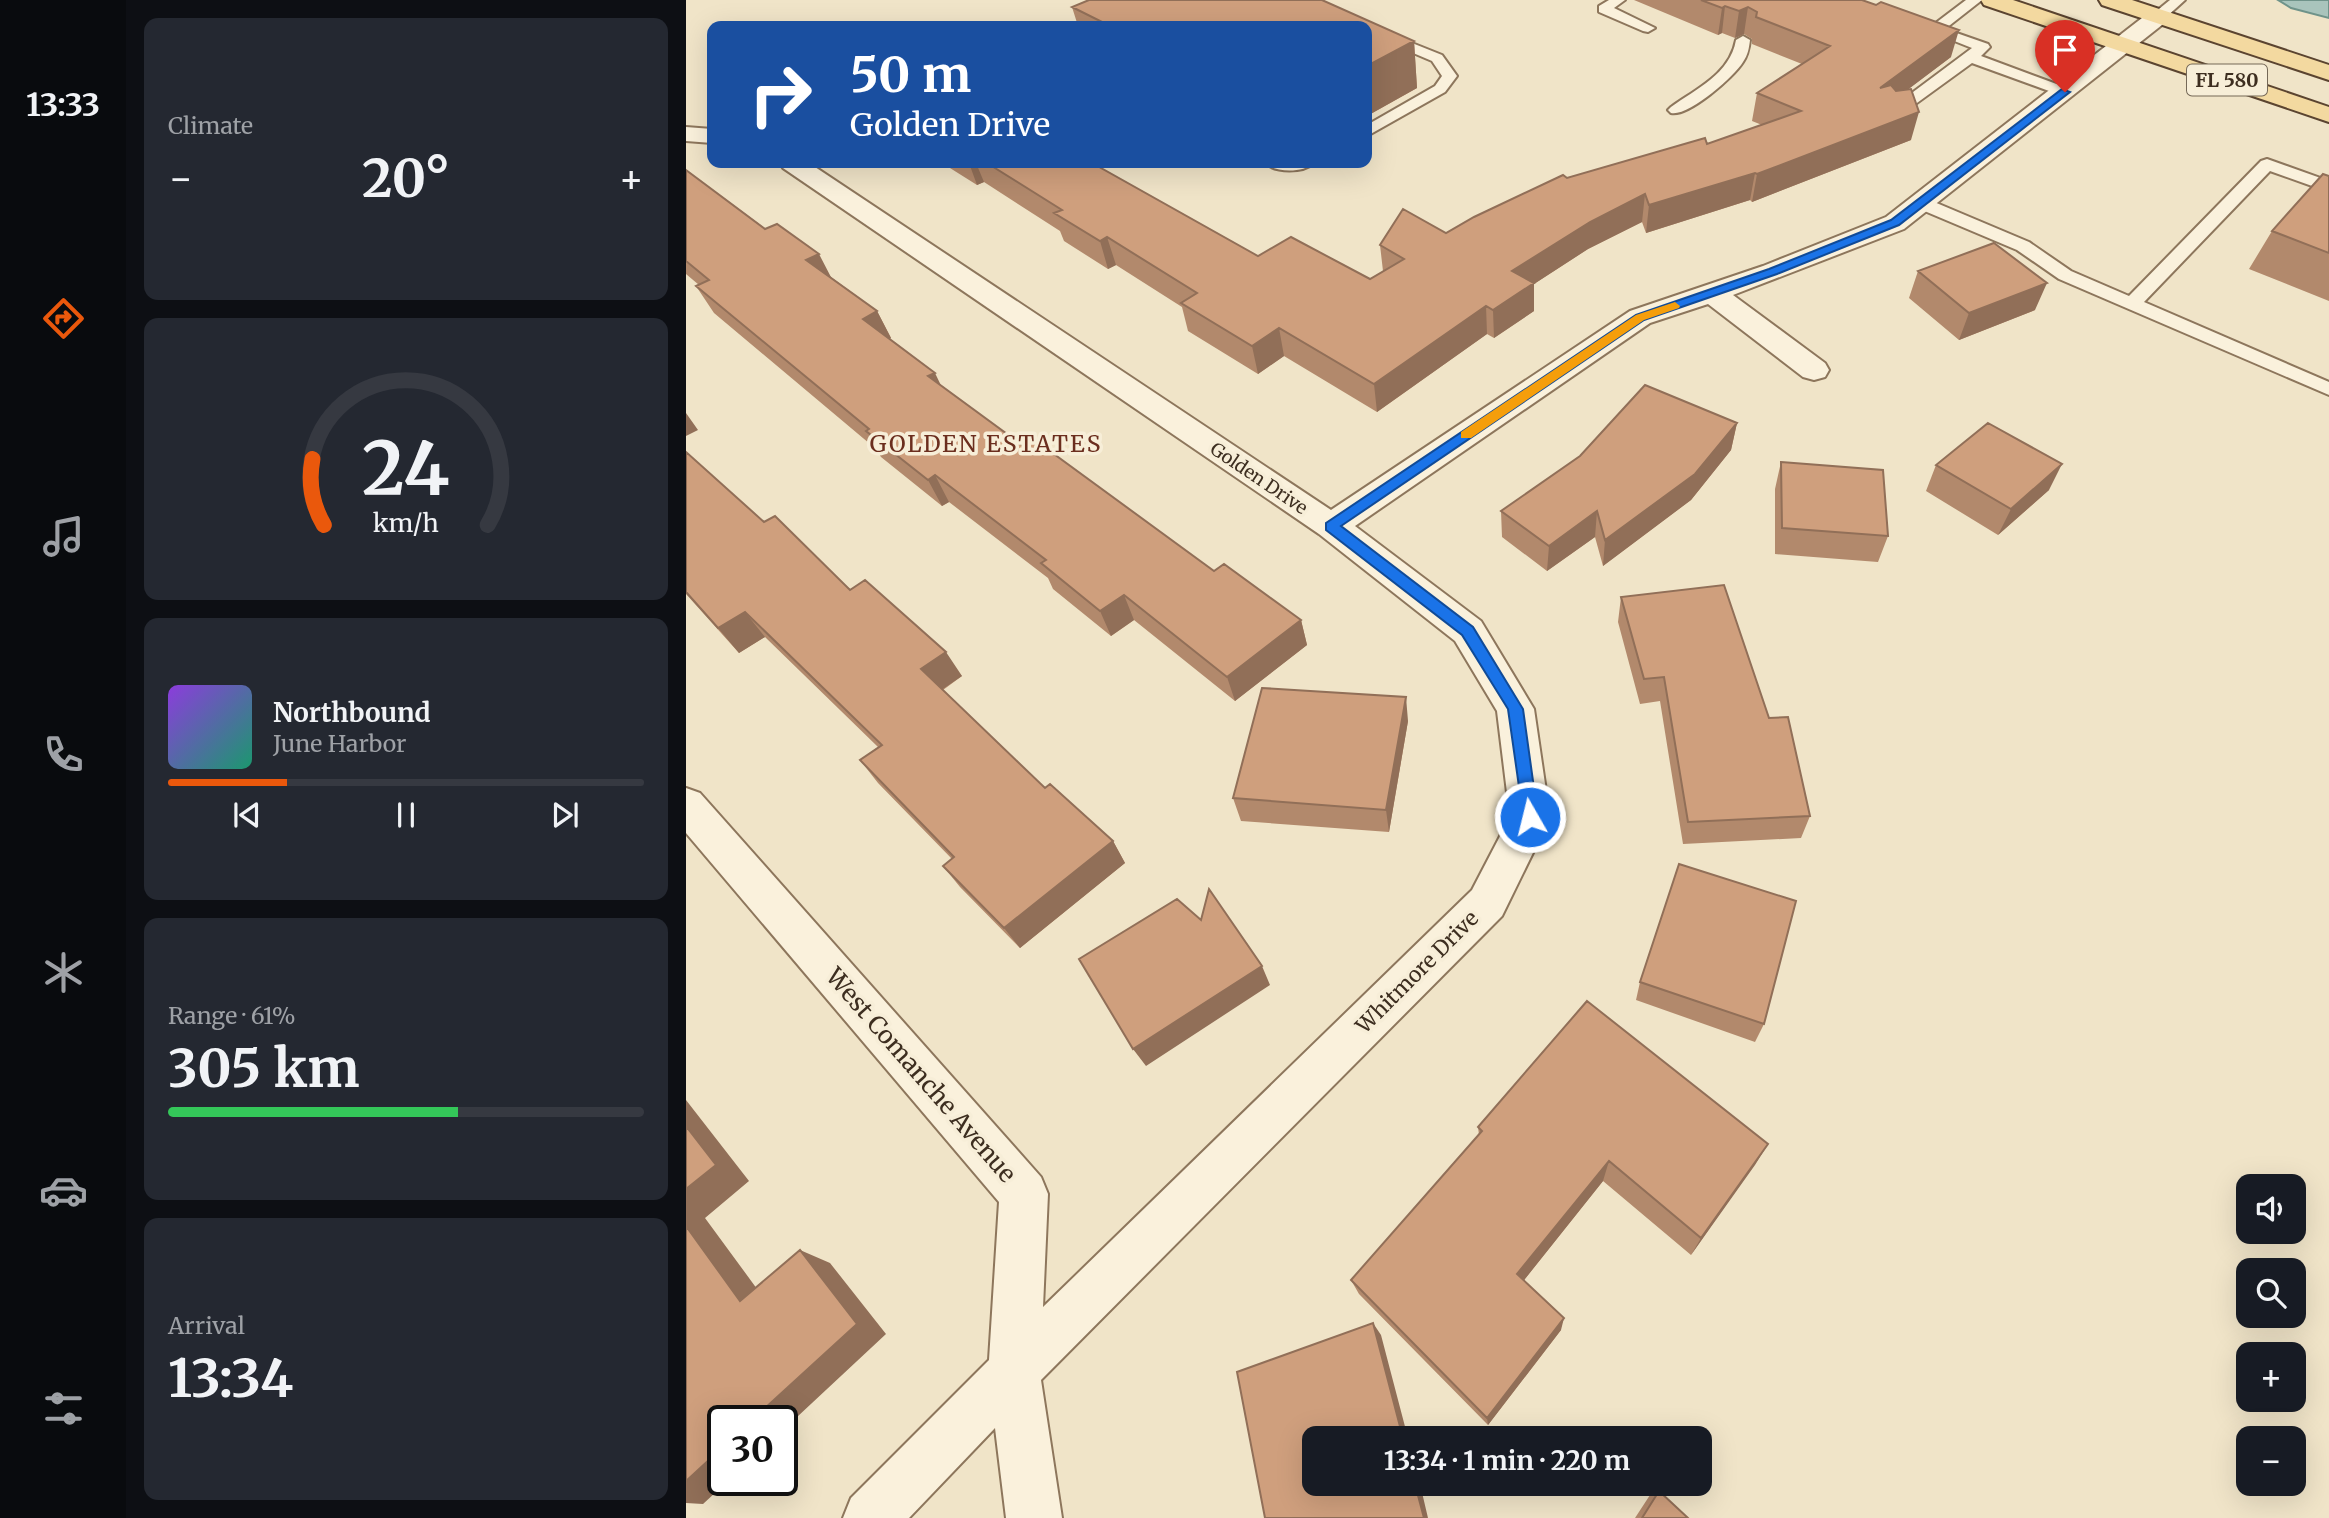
<!DOCTYPE html>
<html lang="en">
<head>
<meta charset="utf-8">
<style>
  :root { --surface:#171b24; --page:#242831; --text:#f1f3f6; --muted:#9ea1a6; --line:#363941; --accent:#ea580c }
  body { margin:0; font-family:Merriweather,serif; background:var(--page); color:var(--text); height:100vh; display:flex; flex-direction:column; font-size:26px; white-space:nowrap }
  * { box-sizing:border-box; margin:0 }
  p { font-size:23px; color:var(--muted) }
  .icon { flex:none; width:38px; height:38px; fill:none; stroke:currentColor; stroke-width:2; stroke-linecap:round; stroke-linejoin:round }
  .map { position:relative; flex:1; overflow:hidden }
  .side { display:flex; flex-direction:column; gap:18px; padding:18px; background:#0d0f14; width:560px }
  .side>* { flex:none }
  .guide { position:absolute; left:21px; top:21px; width:665px; height:147px; border-radius:14px; box-shadow:0 7px 28px #0002; background:#1a4fa0; color:#fff; overflow:hidden }
  .buttons { position:absolute; left:1550px; top:1174px; display:grid; gap:14px }
  .buttons a { display:grid; place-items:center; width:70px; height:70px; border-radius:14px; background:var(--surface); box-shadow:0 7px 28px #0002; font-size:35px }
  .speed { position:absolute; left:21px; top:1405px; display:flex; gap:14px; font-size:35px; font-weight:700; text-align:center }
  .speed>* { display:grid; place-content:center; width:91px; height:91px; border-radius:50%; background:var(--surface); box-shadow:0 7px 28px #0002; line-height:1 }
  .speed .limit { border:4px solid #111; border-radius:10px; background:#fff; color:#111 }
  .pin { position:absolute; display:grid; place-items:center; width:60px; height:60px; color:#fff; margin:-72px -30px; border-radius:50% 50% 50% 0; rotate:-45deg; box-shadow:0 0 7px #0007 }
  .pin .icon { rotate:45deg }
  .me { position:absolute; width:77px; margin:-38px; rotate:352deg; stroke-linejoin:round; filter:drop-shadow(0 0 5px #0008) }
  .turn { display:flex; align-items:center; gap:24px; height:147px; padding:0 28px; font-size:32px }
  .turn .icon { width:91px; height:91px; stroke-width:2.5 }
  .turn b { display:block; font-size:49px; line-height:60px }
  .big { font-size:52px; font-weight:700; line-height:1.1 }
  .side .widget { flex:1; display:flex; flex-direction:column; justify-content:center; gap:10px; min-width:0; padding:0 24px; border-radius:14px; background:var(--page) }
  .side .dial { align-items:center; gap:0 }
  .dial svg { height:182px; overflow:visible; fill:none; stroke:var(--line); stroke-width:7; stroke-linecap:round; text-anchor:middle }
  .dial text { fill:var(--text); stroke:none }
  .song { display:flex; align-items:center; gap:21px }
  .cover { width:84px; height:84px; border-radius:10px; background:linear-gradient(135deg,hsl(270 70% 55%),hsl(160 70% 35%)) }
  .played { height:7px; border-radius:4px; background:linear-gradient(90deg,var(--accent) 25%,var(--line) 25%) }
  .keys { display:flex; justify-content:space-around; direction:ltr }
  .heat { display:flex; justify-content:space-between; align-items:center; font-size:38px; direction:ltr }
  .charge { height:10px; border-radius:5px; background:linear-gradient(90deg,#34c759 61%,var(--line) 0) }
  .trip { position:absolute; left:616px; top:1426px; width:410px; height:70px; border-radius:14px; background:var(--surface); box-shadow:0 7px 28px #0002; font-weight:700; line-height:70px; text-align:center }
  main { display:flex; flex:1; min-height:0 }
  .menu { display:flex; flex-direction:column; width:126px; justify-content:space-around; align-items:center; background:#090b0e; color:var(--muted) }
  .menu .icon { width:49px; height:49px }
  .menu .on { color:var(--accent) }
  .menu b { font-size:32px; color:var(--text) }
  .map>svg:first-child { display:block }
  .water { fill:#a9c4bc; stroke:#6f938a; stroke-width:2 }
  .lines { fill:none; stroke-linecap:round; stroke-linejoin:round }
  .lane-casing { stroke:#8d765c; stroke-width:4 }
  .street-casing { stroke:#8d765c; stroke-width:4 }
  .primary-casing { stroke:#5b4430; stroke-width:4 }
  .lane { fill:#faf1dc; fill-rule:evenodd }
  .street { fill:#faf1dc; fill-rule:evenodd }
  .primary { fill:#f3d9a0; fill-rule:evenodd }
  .wall { fill:#b2896c }
  .shaded-wall { fill:#916f58 }
  .building { fill:#cf9f7d; stroke:#916f58; stroke-width:2 }
  .route { fill:#1a73e8; stroke:#114b97; stroke-width:2 }
  .slow { fill:#f59e0b }
  .labels { text-anchor:middle; dominant-baseline:central; stroke-width:7; stroke-linejoin:round; paint-order:stroke }
  .far-street-label { font-size:18px; fill:#3d2e20; stroke:#f7eed8 }
  .shield { fill:#f7eed8; stroke:#756857; stroke-width:2 }
  .shield-label { font-size:19px; font-weight:bold; fill:#3d2e20 }
  .street-label { font-size:21px; fill:#3d2e20; stroke:#f7eed8 }
  .neighbourhood-label { font-size:23px; letter-spacing:2px; fill:#6b2e1e; stroke:#f7eed8 }
  .near-street-label { font-size:24px; fill:#3d2e20; stroke:#f7eed8 }
</style>
</head>
<body>
<main>
<nav class="menu">
<b>13:33</b>
<svg class="icon on" aria-label="directions" viewBox="0 0 24 24"><path d="M12 3l9 9-9 9-9-9zM9 14v-3h6M13 9l2 2-2 2"/></svg>
<svg class="icon" aria-label="music" viewBox="0 0 24 24"><path d="M9 18V5l10-2v13"/><circle cx="6" cy="18" r="3"/><circle cx="16" cy="16" r="3"/></svg>
<svg class="icon" aria-label="phone" viewBox="0 0 24 24"><path d="M5 4h4l2 5-3 2q2 4 5 5l2-3 5 2v4C11 20 4 13 5 4z"/></svg>
<svg class="icon" aria-label="climate" viewBox="0 0 24 24"><path d="M12 3v18M4 7l16 10M4 17L20 7"/></svg>
<svg class="icon" aria-label="car" viewBox="0 0 24 24"><path d="M5 17H2v-5l4-1 3-4h7l3 4 3 1v5h-3M9 17h6M6 11h13"/><circle cx="7" cy="17" r="2"/><circle cx="17" cy="17" r="2"/></svg>
<svg class="icon" aria-label="filters" viewBox="0 0 24 24"><path d="M4 7h16M4 17h16"/><circle cx="9" cy="7" r="2"/><circle cx="15" cy="17" r="2"/></svg>
</nav>
<section class="side">
<div class="widget"><p>Climate</p>
<div class="heat"><a>−</a><b class="big">20°</b><a>+</a></div>
</div>
<div class="widget dial"><svg viewBox="0 0 100 80">
<path d="M14 69A42 42 0 1 1 86 69"/>
<path d="M14 69A42 42 0 0 1 9 40" stroke="#ea580c"/>
<text x="50" y="56" font-size="32" font-weight="700">24</text>
<text x="50" y="72" font-size="11">km/h</text>
</svg></div>
<div class="widget">
<div class="song"><i class="cover"></i><div><b>Northbound</b><p>June Harbor</p></div></div>
<div class="played"></div>
<div class="keys"><svg class="icon" aria-label="previous" viewBox="0 0 24 24"><path d="M18 5L8 12l10 7zM5 5v14"/></svg><svg class="icon" aria-label="pause" viewBox="0 0 24 24"><path d="M8 5v14M16 5v14"/></svg><svg class="icon" aria-label="next" viewBox="0 0 24 24"><path d="M6 5l10 7-10 7zM19 5v14"/></svg></div>
</div>
<div class="widget"><p>Range · 61%</p><b class="big">305 km</b><div class="charge"></div></div>
<div class="widget"><p>Arrival</p><b class="big">13:34</b></div>
</section>
<div class="map">
<svg width="1643" height="1518" viewBox="0 0 1643 1518">
  <rect width="100%" height="100%" fill="#f0e4c8"/>
  <path class="water" d="M 1592,0 L 1643,0 L 1643,18 L 1605,8 Z"/>
  <g class="lines">
    <defs>
      <path id="lane" d="M 923,0 L 939,0 L 928,8 L 969,28 L 962,32 L 957,31 L 913,12 L 913,6 Z
        M 1280,0 L 1296,0 L 1259,29 L 1302,44 L 1304,47 L 1295,56 L 1384,89 L 1387,92 L 1384,95 L 1374,95 L 1286,63 L 1213,116 L 1203,116 L 1200,113 L 1203,110 L 1286,48 L 1233,27 L 1240,23 L 1247,25 Z
        M 1484,0 L 1499,0 L 1478,19 L 1468,19 L 1468,13 Z
        M 1057,36 L 1064,40 C 1063,48 1062,55 1057,62 C 1048,77 1002,117 985,113 L 982,110 L 985,107 C 1010,89 1044,74 1050,40 Z
        M 711,37 L 756,55 L 771,76 L 759,92 L 681,136 L 681,125 L 749,86 L 756,76 L 746,61 L 706,44 L 704,41 Z
        M 1581,159 L 1643,181 L 1643,192 L 1584,171 L 1458,302 L 1643,382 L 1643,395 L 1373,279 L 1331,250 L 1229,207 L 1227,203 L 1229,199 L 1241,199 L 1343,242 L 1385,271 L 1443,296 L 1575,161 Z
        M 579,163 L 628,163 C 617,173 590,173 579,163 Z"/>
      <path id="street" d="M 1473,9 L 1481,11 L 1484,16 L 1481,21 L 1218,229 L 1047,295 L 1139,363 L 1143,370 L 1139,377 L 1128,380 L 1117,377 L 1022,304 L 964,323 L 669,526 L 795,621 L 848,709 L 864,818 L 816,916 L 355,1380 L 376,1518 L 320,1518 L 309,1428 L 223,1518 L 157,1518 L 165,1498 L 303,1360 L 313,1202 L 0,833 L 0,788 L 14,793 L 355,1177 L 362,1194 L 357,1307 L 786,890 L 824,817 L 811,711 L 769,641 L 633,534 L 97,168 L 94,163 L 123,163 L 645,510 L 944,311 L 1077,266 L 1200,217 L 1465,11 Z
        M 0,127 L 26,129 L 26,143 L 0,141 Z"/>
      <path id="primary" d="M 1295,0 L 1327,0 L 1643,107 L 1643,122 L 1298,5 Z
        M 1413,0 L 1446,0 L 1643,65 L 1643,80 L 1416,5 Z"/>
    </defs>
    <use href="#lane" class="lane-casing"/>
    <use href="#street" class="street-casing"/>
    <use href="#primary" class="primary-casing"/>
    <use href="#lane" class="lane"/>
    <use href="#street" class="street"/>
    <use href="#primary" class="primary"/>
  </g>
  <path class="wall" d="M 403,0 L 636,0 L 728,41 L 731,88 L 681,116 L 681,26 L 392,26 L 386,7 Z
    M 948,0 L 1176,0 L 1265,57 L 1222,89 L 1225,140 L 1066,202 L 1064,200 L 960,233 L 956,222 L 902,249 L 848,284 L 848,311 L 808,338 L 801,334 L 691,412 L 598,356 L 572,374 L 502,331 L 496,307 L 430,265 L 422,269 L 378,241 L 374,231 L 298,182 L 291,185 L 256,163 L 406,163 L 572,256 L 684,279 L 697,271 L 694,245 L 760,233 L 881,178 L 1021,144 L 1076,125 L 1066,121 L 1071,93 L 1116,64 L 1066,44 L 1066,39 L 1058,34 L 1049,38 L 1036,33 L 1032,35 Z
    M 0,170 L 191,311 L 205,338 L 203,339 L 255,385 L 336,445 L 528,571 L 615,620 L 621,645 L 549,701 L 448,620 L 425,636 L 367,589 L 362,578 L 263,502 L 256,506 L 195,457 L 190,449 L 28,313 L 10,286 L 13,285 L 0,274 Z
    M 1643,176 L 1643,301 L 1563,269 L 1586,231 Z
    M 1232,271 L 1349,310 L 1273,340 L 1223,298 Z
    M 1051,423 L 1045,450 L 1005,500 L 917,566 L 909,537 L 861,571 L 816,537 L 815,511 Z
    M 0,452 L 78,522 L 276,676 L 257,690 L 359,788 L 427,841 L 439,863 L 334,948 L 274,887 L 257,866 L 266,859 L 192,783 L 174,760 L 192,747 L 79,637 L 53,653 L 0,594 Z
    M 1095,462 L 1202,536 L 1192,562 L 1089,554 L 1089,489 Z
    M 1250,465 L 1363,490 L 1312,535 L 1240,491 Z
    M 935,597 L 1083,718 L 1124,816 L 1115,838 L 997,844 L 974,701 L 954,704 L 932,622 Z
    M 722,721 L 703,832 L 555,821 L 547,798 Z
    M 954,982 L 1078,1024 L 1069,1042 L 950,1000 Z
    M 792,1127 L 1082,1144 L 1005,1255 L 917,1181 L 838,1280 L 875,1330 L 802,1425 L 673,1294 L 665,1280 L 793,1135 Z
    M 973,1491 L 1002,1518 L 949,1518 L 964,1495 Z"/>
  <path class="shaded-wall" d="M 1039,6 L 1036,33 L 1032,35 L 1036,8 Z
    M 1062,7 L 1058,34 L 1049,38 L 1053,11 Z
    M 1273,30 L 1265,57 L 1187,116 L 1194,88 Z
    M 728,41 L 731,88 L 681,116 L 681,66 Z
    M 1233,112 L 1225,140 L 1066,202 L 1071,174 Z
    M 283,163 L 290,163 L 298,182 L 291,185 Z
    M 1069,173 L 1064,200 L 960,233 L 963,205 Z
    M 959,194 L 956,222 L 902,249 L 848,284 L 848,311 L 808,338 L 807,310 L 826,271 L 904,222 Z
    M 421,237 L 430,265 L 422,269 L 414,241 Z
    M 133,254 L 147,281 L 120,260 Z
    M 1361,283 L 1349,310 L 1273,340 L 1283,313 Z
    M 800,306 L 801,334 L 691,412 L 688,384 Z
    M 191,311 L 205,338 L 191,346 L 177,319 Z
    M 593,328 L 598,356 L 572,374 L 566,346 Z
    M 249,373 L 262,400 L 242,376 Z
    M 0,413 L 12,430 L 0,436 Z
    M 1051,423 L 1045,450 L 1005,500 L 917,566 L 919,540 Z
    M 1376,464 L 1363,490 L 1312,535 L 1325,509 Z
    M 249,475 L 263,502 L 256,506 L 242,480 Z
    M 911,511 L 909,537 L 861,571 L 863,546 Z
    M 438,595 L 448,620 L 425,636 L 414,611 Z
    M 59,612 L 79,637 L 53,653 L 32,628 Z
    M 615,620 L 621,645 L 549,701 L 541,677 Z
    M 260,652 L 276,676 L 251,693 L 235,669 Z
    M 720,697 L 722,721 L 703,832 L 700,810 Z
    M 427,841 L 439,863 L 334,948 L 318,928 Z
    M 576,966 L 584,985 L 460,1066 L 447,1049 Z
    M 0,1100 L 63,1181 L 19,1218 L 88,1312 L 54,1301 L 0,1226 Z
    M 1082,1144 L 1069,1165 L 1005,1255 L 1015,1238 Z
    M 923,1161 L 917,1181 L 831,1289 L 831,1274 Z
    M 114,1250 L 144,1263 L 200,1334 L 96,1431 L 96,1421 L 65,1421 Z
    M 878,1318 L 875,1330 L 802,1425 L 801,1418 Z
    M 687,1323 L 695,1335 L 722,1438 L 717,1438 Z
    M 37,1447 L 37,1480 L 43,1480 L 17,1504 L 0,1503 L 0,1481 Z
    M 729,1484 L 734,1484 L 742,1518 L 738,1518 Z"/>
  <path class="building" d="M 403,0 L 636,0 L 728,41 L 681,66 L 681,26 L 424,26 L 386,7 Z
    M 1015,0 L 1176,0 L 1190,5 L 1195,2 L 1273,30 L 1194,88 L 1205,85 L 1210,91 L 1225,89 L 1233,112 L 1071,174 L 1069,173 L 963,205 L 959,194 L 904,222 L 826,271 L 848,283 L 807,310 L 800,306 L 688,384 L 593,328 L 566,346 L 495,303 L 511,293 L 421,237 L 414,241 L 368,213 L 376,210 L 301,163 L 406,163 L 572,256 L 605,237 L 684,279 L 718,259 L 694,245 L 717,209 L 760,233 L 788,217 L 877,175 L 881,178 L 1019,138 L 1021,144 L 1115,111 L 1071,93 L 1144,46 L 1070,17 L 1071,12 L 1062,7 L 1053,11 L 1039,6 L 1036,8 Z
    M 0,170 L 79,229 L 91,224 L 133,254 L 120,260 L 191,311 L 177,319 L 249,373 L 242,376 L 336,445 L 346,438 L 528,571 L 538,564 L 615,620 L 541,677 L 438,595 L 414,611 L 355,563 L 360,560 L 249,475 L 242,480 L 180,431 L 183,429 L 10,286 L 23,280 L 0,261 Z
    M 1637,174 L 1643,176 L 1643,253 L 1586,231 Z
    M 1308,243 L 1361,283 L 1283,313 L 1232,271 Z
    M 959,385 L 1051,423 L 1009,474 L 919,540 L 911,511 L 863,546 L 815,511 L 894,456 Z
    M 1302,423 L 1376,464 L 1325,509 L 1250,465 Z
    M 0,452 L 78,522 L 89,516 L 164,590 L 179,580 L 260,652 L 235,669 L 359,788 L 364,784 L 427,841 L 318,928 L 257,866 L 268,857 L 174,760 L 196,745 L 59,612 L 32,628 L 0,592 Z
    M 1095,462 L 1197,470 L 1202,536 L 1096,528 Z
    M 1038,585 L 1083,718 L 1102,717 L 1124,816 L 1002,822 L 978,677 L 958,679 L 935,597 Z
    M 576,688 L 720,697 L 700,810 L 547,798 Z
    M 993,864 L 1110,901 L 1078,1024 L 954,982 Z
    M 523,889 L 576,966 L 447,1049 L 393,959 L 491,899 L 515,920 Z
    M 901,1001 L 1082,1144 L 1015,1238 L 923,1161 L 831,1274 L 878,1318 L 801,1418 L 665,1280 L 796,1131 L 792,1127 Z
    M 0,1126 L 30,1165 L 0,1189 Z
    M 0,1226 L 54,1301 L 114,1250 L 171,1324 L 65,1421 L 37,1421 L 37,1447 L 0,1481 Z
    M 687,1323 L 717,1438 L 628,1438 L 628,1484 L 729,1484 L 738,1518 L 579,1518 L 551,1372 Z
    M 973,1491 L 1002,1518 L 956,1518 Z"/>
  <path class="route" d="M 1376,89 L 1384,92 L 1213,225 L 1091,274 L 958,320 L 655,526 L 787,627 L 837,709 L 852,817 L 850,822 L 838,822 L 822,709 L 776,635 L 640,530 L 640,523 L 950,315 L 1083,269 L 1205,220 Z"/>
  <path class="slow" d="M 989,302 L 994,306 L 993,308 L 958,320 L 785,438 L 775,438 L 775,432 L 950,315 Z"/>
  <g class="labels">
    <g class="far-street-label">
      <text transform="translate(573 478) rotate(34)">Golden Drive</text>
    </g>
    <rect class="shield" x="1501" y="64.5" width="80" height="31" rx="5"/>
    <g class="shield-label">
      <text x="1541" y="80">FL 580</text>
    </g>
    <g class="street-label">
      <text transform="translate(731 972) rotate(-45)">Whitmore Drive</text>
    </g>
    <g class="neighbourhood-label">
      <text x="300" y="443">GOLDEN ESTATES</text>
    </g>
    <g class="near-street-label">
      <text transform="translate(235 1075) rotate(49)">West Comanche Avenue</text>
    </g>
  </g>
</svg>
<div class="buttons">
<a><svg class="icon" aria-label="sound" viewBox="0 0 24 24"><path d="M4 9h4l5-4v14l-5-4H4zM17 9q2 3 0 6"/></svg></a>
<a><svg class="icon" aria-label="search" viewBox="0 0 24 24"><circle cx="10" cy="10" r="6"/><path d="M15 15l6 6"/></svg></a>
<a>+</a>
<a>−</a>
</div>
<div class="speed"><div class="limit">30</div></div>
<div class="pin" style="left:1379px;top:92px;background:#d93025"><svg class="icon" aria-label="arrive" viewBox="0 0 24 24"><path d="M6 21V4h12l-3 4 3 4H6"/></svg></div>
<svg class="me" style="left:844px;top:817px" viewBox="-20 -20 40 40"><circle r="17" fill="#1a73e8" stroke="#fff" stroke-width="3"/><path d="M0-11L8 9 0 5-8 9z" fill="#fff"/></svg>
<div class="trip">13:34 · 1 min · 220 m</div>
<div class="guide">
<div class="turn"><svg class="icon" aria-label="right" viewBox="0 0 24 24"><path d="M7 20v-9h11M14 6l5 5-5 5"/></svg><div><b>50 m</b>Golden Drive</div></div>
</div>
</div>
</main>
</body>
</html>
